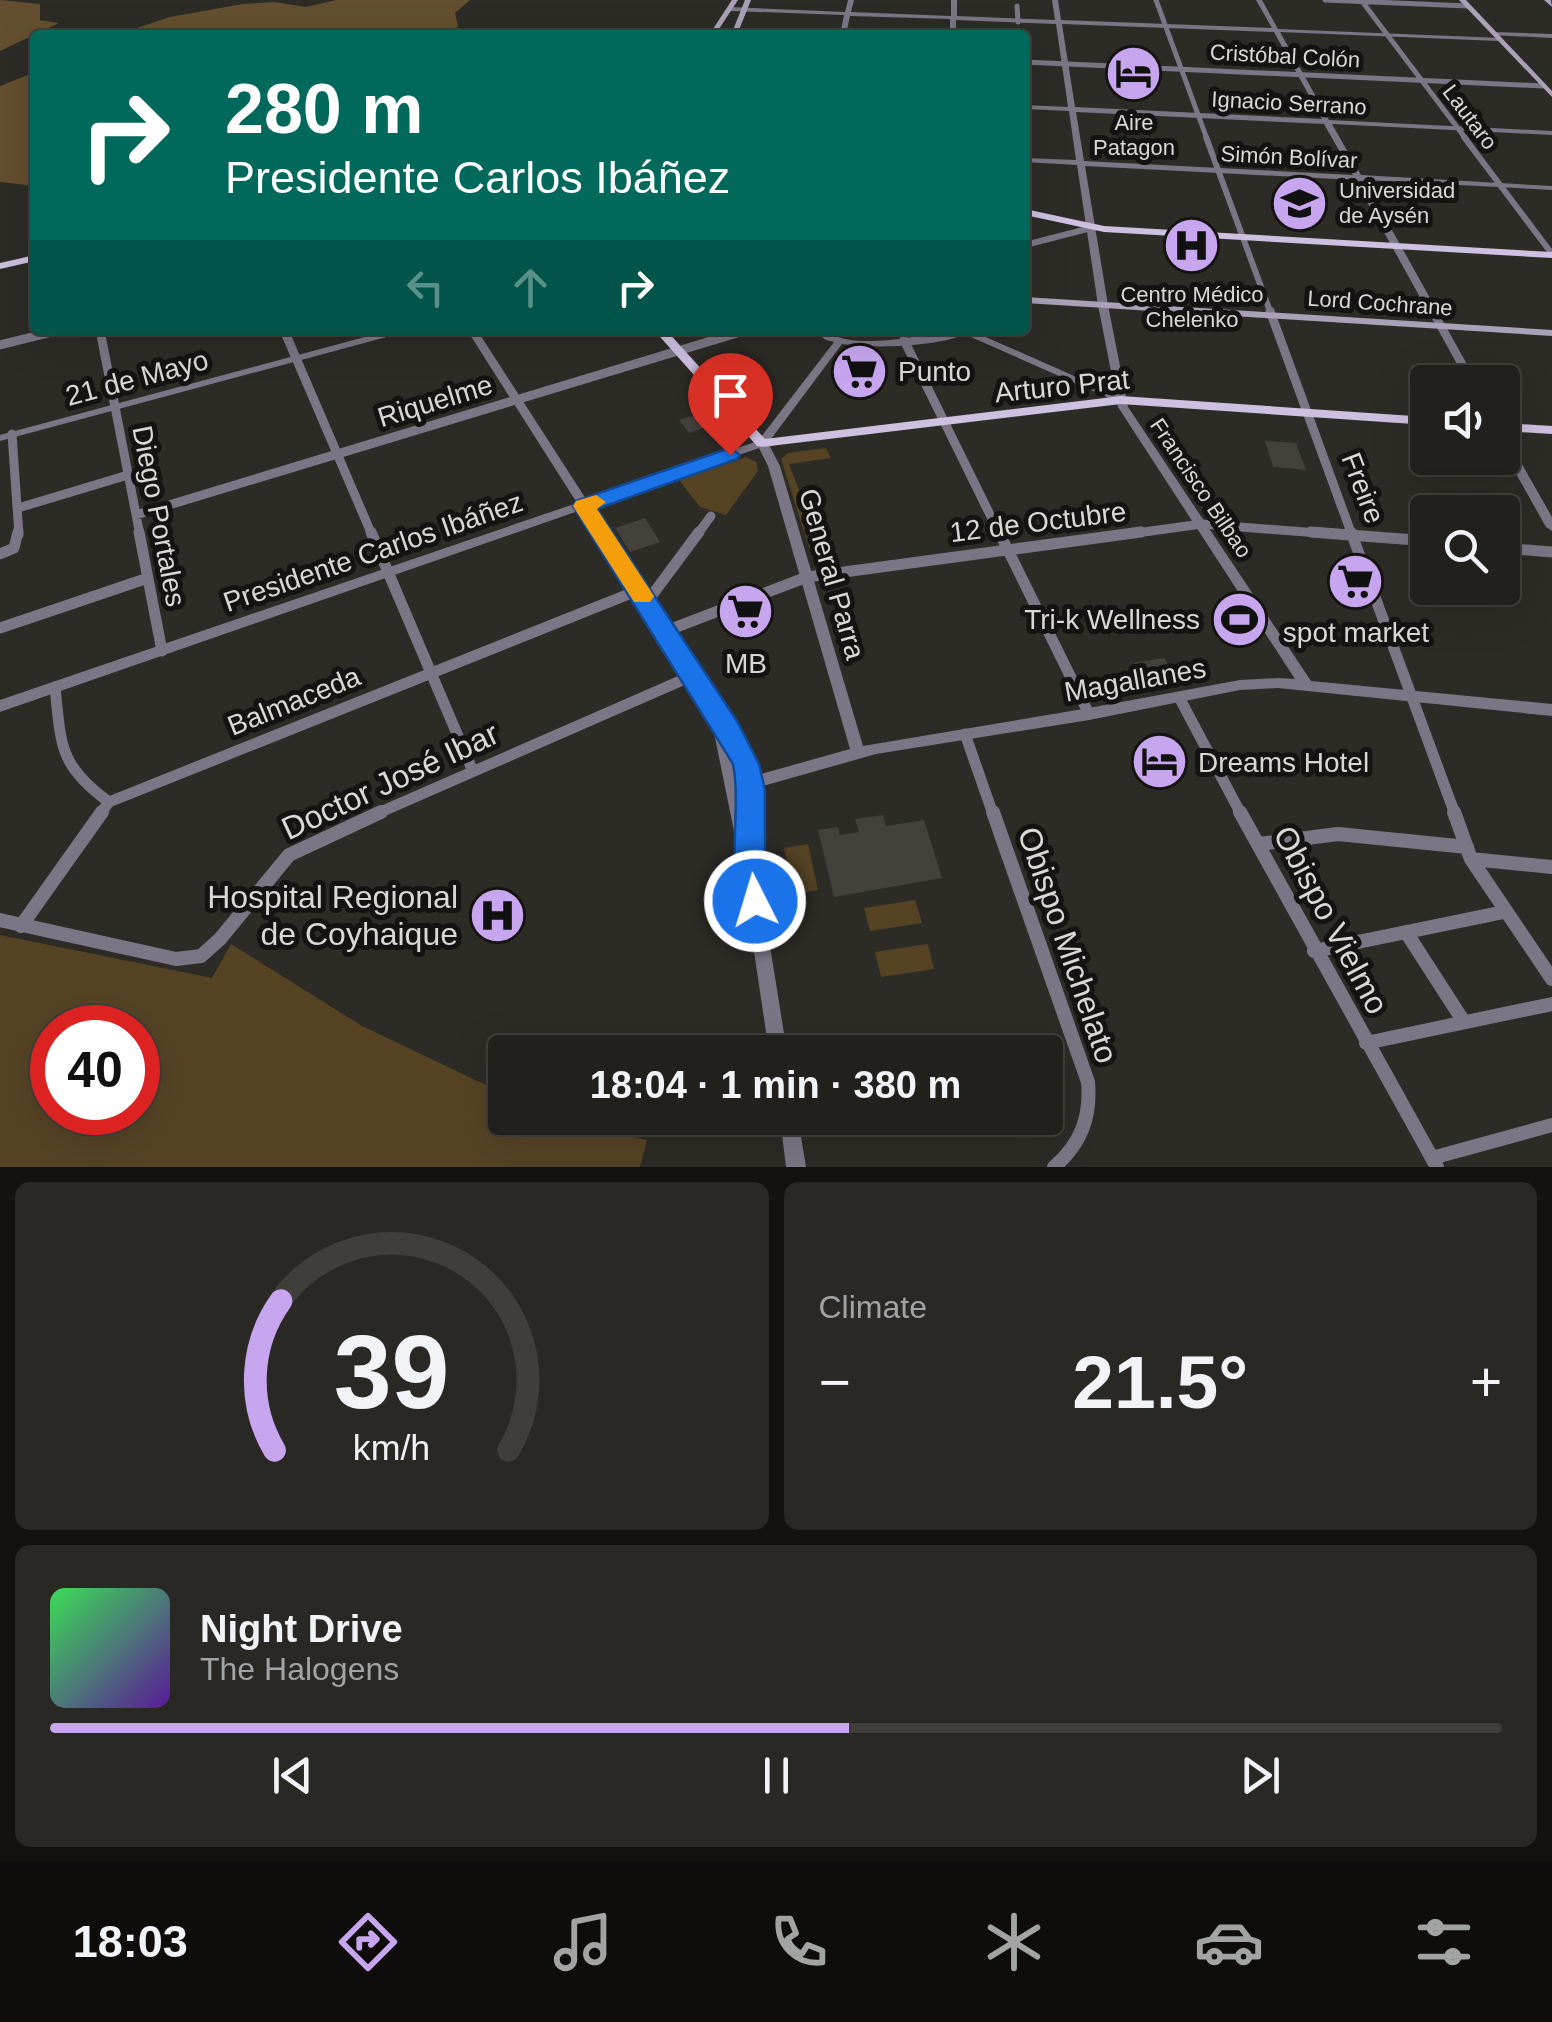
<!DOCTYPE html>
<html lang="en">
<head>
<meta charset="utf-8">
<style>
  :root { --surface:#22201c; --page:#2a2825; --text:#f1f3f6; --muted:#a2a3a3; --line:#3f3e3b; --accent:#c7a6ef }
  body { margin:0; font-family:Helvetica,sans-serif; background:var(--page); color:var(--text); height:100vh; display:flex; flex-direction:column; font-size:38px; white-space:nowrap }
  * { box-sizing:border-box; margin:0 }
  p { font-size:32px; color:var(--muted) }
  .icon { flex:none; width:55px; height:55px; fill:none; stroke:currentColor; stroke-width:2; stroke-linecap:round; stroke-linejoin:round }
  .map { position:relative; height:1167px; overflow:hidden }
  .drawer { display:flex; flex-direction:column; gap:15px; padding:15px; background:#13120f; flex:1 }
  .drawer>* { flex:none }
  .top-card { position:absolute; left:30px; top:30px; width:1000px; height:305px; border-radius:10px; box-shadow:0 10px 40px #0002,0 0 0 2px var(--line); background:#00695c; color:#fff; overflow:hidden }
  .tools { position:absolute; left:1410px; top:365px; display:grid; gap:20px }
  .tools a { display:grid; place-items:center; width:110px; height:110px; border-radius:10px; background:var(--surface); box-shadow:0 10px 40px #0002,0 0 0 2px var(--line); font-size:50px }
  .speed { position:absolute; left:30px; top:1005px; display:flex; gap:20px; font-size:50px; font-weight:700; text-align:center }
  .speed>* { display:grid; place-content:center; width:130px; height:130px; border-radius:50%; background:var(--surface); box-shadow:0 10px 40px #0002,0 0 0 2px var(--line); line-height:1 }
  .speed .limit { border:15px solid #d22; background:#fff; color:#111 }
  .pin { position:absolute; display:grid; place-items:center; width:85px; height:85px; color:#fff; margin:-102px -42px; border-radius:50% 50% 50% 0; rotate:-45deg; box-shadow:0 0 10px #0007 }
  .pin .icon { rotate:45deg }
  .me { position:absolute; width:110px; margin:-55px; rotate:355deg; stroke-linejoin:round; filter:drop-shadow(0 0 8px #0008) }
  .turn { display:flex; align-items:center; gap:35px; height:210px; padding:0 30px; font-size:45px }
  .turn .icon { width:130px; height:130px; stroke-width:2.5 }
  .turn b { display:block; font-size:70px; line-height:85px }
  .lanes { display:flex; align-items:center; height:95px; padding:0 30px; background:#0003; justify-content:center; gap:50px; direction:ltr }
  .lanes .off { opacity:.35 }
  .big { font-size:75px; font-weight:600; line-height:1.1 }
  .drawer .tile { flex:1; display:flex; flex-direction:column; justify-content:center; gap:15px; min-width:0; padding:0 35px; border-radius:15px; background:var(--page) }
  .drawer .dial { align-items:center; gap:0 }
  .dial svg { height:260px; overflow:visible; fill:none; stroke:var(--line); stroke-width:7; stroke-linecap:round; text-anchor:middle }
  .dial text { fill:var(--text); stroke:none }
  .song { display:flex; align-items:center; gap:30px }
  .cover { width:120px; height:120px; border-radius:15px; background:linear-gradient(135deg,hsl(130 70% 55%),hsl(270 70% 35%)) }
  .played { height:10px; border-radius:5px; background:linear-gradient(90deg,var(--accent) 55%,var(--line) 55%) }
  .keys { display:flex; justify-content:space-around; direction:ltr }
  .heat { display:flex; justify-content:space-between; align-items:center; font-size:55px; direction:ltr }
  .drawer .tiles { flex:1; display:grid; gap:15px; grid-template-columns:1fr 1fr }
  .tile:last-child { grid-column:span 2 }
  .trip { position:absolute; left:488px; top:1035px; width:575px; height:100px; border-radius:10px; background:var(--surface); box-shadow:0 10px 40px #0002,0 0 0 2px var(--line); font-weight:600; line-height:100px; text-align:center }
  .menu { display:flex; height:160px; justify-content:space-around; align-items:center; background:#0e0d0b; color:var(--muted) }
  .menu .icon { width:70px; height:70px }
  .menu .current { color:var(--accent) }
  .menu b { font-size:45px; color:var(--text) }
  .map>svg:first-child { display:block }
  .green { fill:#554324; fill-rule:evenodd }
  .forest { fill:#634f2f }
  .building { fill:#44413d }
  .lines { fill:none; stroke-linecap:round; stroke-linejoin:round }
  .pedestrian { stroke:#7c7585; stroke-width:6 }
  .minor-far4 { stroke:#7c7585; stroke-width:5 }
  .minor-far3 { stroke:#7c7585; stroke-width:6 }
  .minor-far2 { stroke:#7c7585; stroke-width:9 }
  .minor-far1 { stroke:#7c7585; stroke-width:11 }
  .minor { stroke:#7c7585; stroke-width:14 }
  .tertiary { fill:#7c7585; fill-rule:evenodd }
  .secondary { fill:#aaa0b8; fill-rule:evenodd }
  .primary { fill:#cec0e0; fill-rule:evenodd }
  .route { fill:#1a73e8; stroke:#114b97; stroke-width:2.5 }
  .slow { fill:#f59e0b }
  .labels { text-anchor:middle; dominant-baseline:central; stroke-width:10; stroke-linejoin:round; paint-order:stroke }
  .far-street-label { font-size:22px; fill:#dad8d5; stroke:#151311 }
  .far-poi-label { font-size:22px; fill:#dad8d5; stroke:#151311 }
  .poi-label { font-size:28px; fill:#dad8d5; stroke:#151311; text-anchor:start }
  .street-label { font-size:28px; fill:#dad8d5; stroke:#151311 }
  .near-street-label { font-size:32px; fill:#dad8d5; stroke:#151311 }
  .near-poi-label { font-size:32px; fill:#dad8d5; stroke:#151311; text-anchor:end }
</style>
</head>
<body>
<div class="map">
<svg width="1552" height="1167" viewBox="0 0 1552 1167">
  <rect width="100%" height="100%" fill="#2d2b26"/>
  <path class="green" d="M 826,448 L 831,458 L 789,464 L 819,543 L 814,545 L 818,556 L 826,556 L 828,561 L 812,557 L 781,459 L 788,453 Z
    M 746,457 L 756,462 L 758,471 L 726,515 L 700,507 L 679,480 Z
    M 808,844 L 818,890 L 794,894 L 784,848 Z
    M 915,900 L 922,923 L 870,931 L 864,908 Z
    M 0,935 L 212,978 L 231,944 L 362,1026 L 505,1094 L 505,1118 L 554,1118 L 647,1140 L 640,1167 L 0,1167 ZM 52,1028 L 138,1028 L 138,1112 L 52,1112 Z
    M 928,944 L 934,969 L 881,977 L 875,952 Z"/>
  <path class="forest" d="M 0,0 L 40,4 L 40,20 L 59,23 L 0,51 Z
    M 336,0 L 470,0 L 455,13 L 458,26 L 451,35 L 116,35 L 170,17 L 243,4 L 274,2 L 306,7 Z
    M 35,72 L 35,186 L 0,182 L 0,86 Z"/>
  <path class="building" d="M 713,409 L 723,421 L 689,433 L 679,420 Z
    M 1265,441 L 1296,443 L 1306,470 L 1273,467 Z
    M 645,518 L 660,542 L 630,552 L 615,528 Z
    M 1164,658 L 1176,677 L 1146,682 L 1134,663 Z
    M 883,815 L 886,826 L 924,820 L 942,878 L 834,897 L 818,830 L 838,827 L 840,835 L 859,832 L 855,819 Z"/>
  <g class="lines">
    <path class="pedestrian" d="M 967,332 L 1121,400"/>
    <path class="minor-far4" d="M 1156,0 L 1207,139
      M 1325,0 L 1468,6
      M 1361,0 L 1466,139
      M 1017,6 L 1018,22
      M 1025,62 L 1543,86"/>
    <path class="minor-far3" d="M 1206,137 L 1271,314
      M 1464,137 L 1552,254
      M 1025,245 L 1091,228"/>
    <path class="minor-far2" d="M 1270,311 L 1352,535
      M 100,330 L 140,535
      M 284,330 L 372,535
      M 904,340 L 1000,535
      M 0,345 L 60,330
      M 12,434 L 19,535
      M 18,508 L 128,475
      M 136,515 L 747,330
      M 697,535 L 711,516
      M 1122,535 L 1202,524 L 1344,535"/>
    <path class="minor-far1" d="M 139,532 L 162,651
      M 371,532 L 472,769
      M 999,532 L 1089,714
      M 1311,532 L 1428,541
      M 1351,532 L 1455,814
      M 1502,548 L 1552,552
      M 0,554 L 14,548 L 18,532
      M 647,602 L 699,532
      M 0,628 L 148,578
      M 666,631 L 807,577 L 1141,532
      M 55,687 C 61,745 59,766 109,802
      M 1180,699 L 1241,814
      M 965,734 L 993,814
      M 100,814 L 109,802 L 639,590
      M 376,814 L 694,675"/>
    <path class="minor" d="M 993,812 L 1088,1082 C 1091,1117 1081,1144 1054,1167
      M 1240,812 L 1437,1167
      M 1454,812 L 1471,859 L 1552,979
      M 1259,844 L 1338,834 L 1467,847
      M 1471,859 L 1552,867
      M 0,920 L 176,959 L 201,956 L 220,939 L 289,855 L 381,812
      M 21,926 L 102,812
      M 1406,932 L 1464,1022
      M 1314,951 L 1504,912
      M 1366,1043 L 1552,1004
      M 1432,1158 L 1552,1125"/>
    <path class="tertiary" d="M 848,0 L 854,0 L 851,12 L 951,16 L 951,0 L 957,0 L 957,16 L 1055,20 L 1052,0 L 1058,0 L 1061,20 L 1272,28 L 1256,0 L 1262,0 L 1278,29 L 1501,38 L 1499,41 L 1280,32 L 1329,120 L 1552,131 L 1552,135 L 1332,124 L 1361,175 L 1552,186 L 1552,190 L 1364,180 L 1477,382 L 1467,382 L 1355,180 L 1085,166 L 1108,305 L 1128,407 L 1311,681 L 1552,704 L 1552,716 L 1278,688 L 1240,690 L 1089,720 L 876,754 L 756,788 L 759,877 L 787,1052 L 769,1052 L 742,871 L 743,852 L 740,851 L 737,846 L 710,713 L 581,510 L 0,712 L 0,700 L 577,503 L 467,330 L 477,330 L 586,499 L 758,441 L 834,342 L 826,340 L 812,330 C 822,330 826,333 835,336 C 845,340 857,341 867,341 C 903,342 939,330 973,330 C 948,347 873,349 842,344 L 768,443 L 780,466 L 863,746 L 1089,708 L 1240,680 L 1278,678 L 1295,679 L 1118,407 L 1098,305 L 1077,165 L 1025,162 L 1025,158 L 1076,160 L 1069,111 L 1025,109 L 1025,105 L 1068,107 L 1056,24 L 956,20 L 956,35 L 950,35 L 950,19 L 850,16 L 846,35 L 840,35 L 844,15 L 730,11 L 727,9 L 730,7 L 845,12 ZM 1062,24 L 1274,32 L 1322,119 L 1075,107 ZM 1076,112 L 1324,124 L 1353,175 L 1084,161 ZM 759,448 L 768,466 L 850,749 L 754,776 L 740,737 L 591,506 ZM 730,747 L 740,780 L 738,780 Z
      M 1494,32 L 1552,34 L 1552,38 L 1492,35 Z
      M 391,330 L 407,330 L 405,332 L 0,441 L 0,435 Z
      M 1502,435 L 1507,438 L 1552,517 L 1552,531 L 1546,527 L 1502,449 Z
      M 780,1118 L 798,1118 L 806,1167 L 786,1167 Z"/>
    <path class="secondary" d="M 732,0 L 738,0 L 715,35 L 709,35 Z
      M 745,0 L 751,0 L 737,35 L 731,35 Z
      M 1459,0 L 1466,0 L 1552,91 L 1552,97 Z
      M 1544,0 L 1551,0 L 1552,7 Z
      M 1025,297 L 1552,330 L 1552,336 L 1025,303 Z"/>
    <path class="primary" d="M 1025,209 L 1104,226 L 1552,252 L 1552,258 L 1104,232 L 1025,215 Z
      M 35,255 L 35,261 L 0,269 L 0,263 Z
      M 654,330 L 666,330 L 765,439 L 1121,396 L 1428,417 L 1428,425 L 1121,404 L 762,447 L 757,446 Z
      M 1502,423 L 1552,426 L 1552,434 L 1502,431 Z"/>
  </g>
  <path class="route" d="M 730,448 L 740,455 L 737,459 L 597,509 L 737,721 L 759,764 L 765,790 L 765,878 L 769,901 L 765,911 L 755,915 L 744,911 C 725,867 742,811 733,764 L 573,506 L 576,501 Z"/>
  <path class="slow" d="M 596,495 L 606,502 L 597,509 L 650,590 L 654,596 L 650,602 L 634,602 L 573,506 L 576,501 Z"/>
  <defs>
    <symbol id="hotel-disc" viewBox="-11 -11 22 22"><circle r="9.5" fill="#c7a6ef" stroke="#151311"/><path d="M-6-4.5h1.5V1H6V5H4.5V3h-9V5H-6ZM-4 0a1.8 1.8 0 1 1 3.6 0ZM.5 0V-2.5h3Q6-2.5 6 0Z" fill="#111"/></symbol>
    <symbol id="university-disc" viewBox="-11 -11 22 22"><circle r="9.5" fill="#c7a6ef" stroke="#151311"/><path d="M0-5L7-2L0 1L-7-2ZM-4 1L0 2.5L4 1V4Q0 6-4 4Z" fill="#111"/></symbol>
    <symbol id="hospital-disc" viewBox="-11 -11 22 22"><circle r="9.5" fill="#c7a6ef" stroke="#151311"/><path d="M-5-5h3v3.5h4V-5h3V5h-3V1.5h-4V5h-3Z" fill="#111"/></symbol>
    <symbol id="supermarket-disc" viewBox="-11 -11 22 22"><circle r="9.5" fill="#c7a6ef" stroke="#151311"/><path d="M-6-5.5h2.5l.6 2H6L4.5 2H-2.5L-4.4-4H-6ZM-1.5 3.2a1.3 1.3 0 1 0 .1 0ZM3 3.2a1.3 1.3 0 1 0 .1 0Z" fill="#111"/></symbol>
    <symbol id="stadium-disc" viewBox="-11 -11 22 22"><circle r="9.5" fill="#c7a6ef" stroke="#151311"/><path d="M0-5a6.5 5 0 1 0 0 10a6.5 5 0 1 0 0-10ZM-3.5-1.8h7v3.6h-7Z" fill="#111"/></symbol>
  </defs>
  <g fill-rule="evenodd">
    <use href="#hotel-disc" x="1102" y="42" width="63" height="63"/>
    <use href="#university-disc" x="1268" y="172" width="63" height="63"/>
    <use href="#hospital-disc" x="1160" y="214" width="63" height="63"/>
    <use href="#supermarket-disc" x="828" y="340" width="63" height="63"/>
    <use href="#supermarket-disc" x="1324" y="550" width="63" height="63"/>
    <use href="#supermarket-disc" x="714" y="580" width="63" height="63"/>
    <use href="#stadium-disc" x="1208" y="588" width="63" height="63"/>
    <use href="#hotel-disc" x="1128" y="730" width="63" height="63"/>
    <use href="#hospital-disc" x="466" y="884" width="63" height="63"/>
  </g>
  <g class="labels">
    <g class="far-street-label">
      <text transform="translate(1285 56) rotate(3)">Cristóbal Colón</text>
      <text transform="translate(1289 103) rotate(3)">Ignacio Serrano</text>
      <text transform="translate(1470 117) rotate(53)">Lautaro</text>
      <text transform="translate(1289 157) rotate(3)">Simón Bolívar</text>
      <text transform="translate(1380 303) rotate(4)">Lord Cochrane</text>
      <text transform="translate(1201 488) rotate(56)">Francisco Bilbao</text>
    </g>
    <g class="far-poi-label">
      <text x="1134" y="122">Aire<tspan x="1134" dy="25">Patagon</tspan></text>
      <text x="1339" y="190" text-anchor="start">Universidad<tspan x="1339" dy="25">de Aysén</tspan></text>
      <text x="1192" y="294">Centro Médico<tspan x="1192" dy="25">Chelenko</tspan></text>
    </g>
    <g class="poi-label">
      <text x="898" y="371">Punto</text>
      <text x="1200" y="619" text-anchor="end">Tri-k Wellness</text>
      <text x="1356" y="632" text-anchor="middle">spot market</text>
      <text x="746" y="663" text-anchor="middle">MB</text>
      <text x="1198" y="762">Dreams Hotel</text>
    </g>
    <g class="street-label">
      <text transform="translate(137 378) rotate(-15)">21 de Mayo</text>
      <text transform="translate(1062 386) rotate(-6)">Arturo Prat</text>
      <text transform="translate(435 401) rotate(-17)">Riquelme</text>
      <text transform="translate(1363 488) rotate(69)">Freire</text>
      <text transform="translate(159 516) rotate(79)">Diego Portales</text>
      <text transform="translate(1038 522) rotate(-7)">12 de Octubre</text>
      <text transform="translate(373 552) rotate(-19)">Presidente Carlos Ibáñez</text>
      <text transform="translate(832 574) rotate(74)">General Parra</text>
      <text transform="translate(1135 680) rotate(-10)">Magallanes</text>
      <text transform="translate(294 701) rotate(-22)">Balmaceda</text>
    </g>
    <g class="near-street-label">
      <text transform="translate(390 781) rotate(-25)">Doctor José Ibar</text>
      <text transform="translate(1331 920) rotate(62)">Obispo Vielmo</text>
      <text transform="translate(1068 945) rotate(71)">Obispo Michelato</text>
    </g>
    <g class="near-poi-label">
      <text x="458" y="897">Hospital Regional<tspan x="458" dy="37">de Coyhaique</tspan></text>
    </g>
  </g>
</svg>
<div class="tools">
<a><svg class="icon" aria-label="sound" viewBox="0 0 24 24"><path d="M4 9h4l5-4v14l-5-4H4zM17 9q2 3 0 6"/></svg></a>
<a><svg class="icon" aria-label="search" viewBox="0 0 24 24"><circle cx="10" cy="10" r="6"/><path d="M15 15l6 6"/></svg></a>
</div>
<div class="speed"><div class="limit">40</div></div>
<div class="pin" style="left:730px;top:455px;background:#d93025"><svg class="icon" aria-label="arrive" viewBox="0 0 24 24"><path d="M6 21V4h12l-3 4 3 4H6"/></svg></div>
<svg class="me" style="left:755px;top:901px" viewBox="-20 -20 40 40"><circle r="17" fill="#1a73e8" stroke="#fff" stroke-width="3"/><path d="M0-11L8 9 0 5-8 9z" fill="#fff"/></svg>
<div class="trip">18:04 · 1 min · 380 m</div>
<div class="top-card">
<div class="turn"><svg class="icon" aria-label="right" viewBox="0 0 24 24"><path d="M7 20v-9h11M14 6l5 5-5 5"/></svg><div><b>280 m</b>Presidente Carlos Ibáñez</div></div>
<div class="lanes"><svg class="icon off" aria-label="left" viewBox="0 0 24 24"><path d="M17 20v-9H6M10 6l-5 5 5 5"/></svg><svg class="icon off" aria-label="ahead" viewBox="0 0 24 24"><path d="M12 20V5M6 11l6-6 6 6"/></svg><svg class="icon" aria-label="right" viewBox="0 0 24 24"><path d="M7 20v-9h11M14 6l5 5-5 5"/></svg></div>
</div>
</div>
<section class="drawer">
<div class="tiles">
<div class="tile dial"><svg viewBox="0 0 100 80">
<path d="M14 69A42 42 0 1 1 86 69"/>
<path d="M14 69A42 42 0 0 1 16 23" stroke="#c7a6ef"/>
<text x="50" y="56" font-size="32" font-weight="700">39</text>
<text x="50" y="72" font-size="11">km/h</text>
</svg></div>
<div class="tile"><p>Climate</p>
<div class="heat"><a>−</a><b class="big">21.5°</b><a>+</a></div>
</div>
<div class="tile">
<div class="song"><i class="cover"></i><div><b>Night Drive</b><p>The Halogens</p></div></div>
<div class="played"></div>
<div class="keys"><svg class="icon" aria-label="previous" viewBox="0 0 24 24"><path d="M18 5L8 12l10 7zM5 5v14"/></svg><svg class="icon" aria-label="pause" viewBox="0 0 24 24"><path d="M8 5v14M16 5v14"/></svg><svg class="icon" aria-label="next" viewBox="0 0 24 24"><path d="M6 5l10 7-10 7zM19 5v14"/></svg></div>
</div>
</div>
</section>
<nav class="menu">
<b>18:03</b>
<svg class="icon current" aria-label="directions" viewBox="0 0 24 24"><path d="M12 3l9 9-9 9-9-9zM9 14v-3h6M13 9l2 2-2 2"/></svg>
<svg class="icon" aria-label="music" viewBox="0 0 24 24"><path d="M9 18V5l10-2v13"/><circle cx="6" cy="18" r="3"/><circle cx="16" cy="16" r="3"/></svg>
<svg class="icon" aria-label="phone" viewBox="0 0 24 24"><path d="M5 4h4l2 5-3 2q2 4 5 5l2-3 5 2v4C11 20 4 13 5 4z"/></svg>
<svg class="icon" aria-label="climate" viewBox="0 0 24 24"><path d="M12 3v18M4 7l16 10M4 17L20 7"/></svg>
<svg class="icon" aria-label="car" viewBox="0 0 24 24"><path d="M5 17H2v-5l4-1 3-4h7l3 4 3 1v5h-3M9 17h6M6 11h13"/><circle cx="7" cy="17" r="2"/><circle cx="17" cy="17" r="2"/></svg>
<svg class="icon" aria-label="filters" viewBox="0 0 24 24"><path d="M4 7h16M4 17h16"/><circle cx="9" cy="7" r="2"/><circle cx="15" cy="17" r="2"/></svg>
</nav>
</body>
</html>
